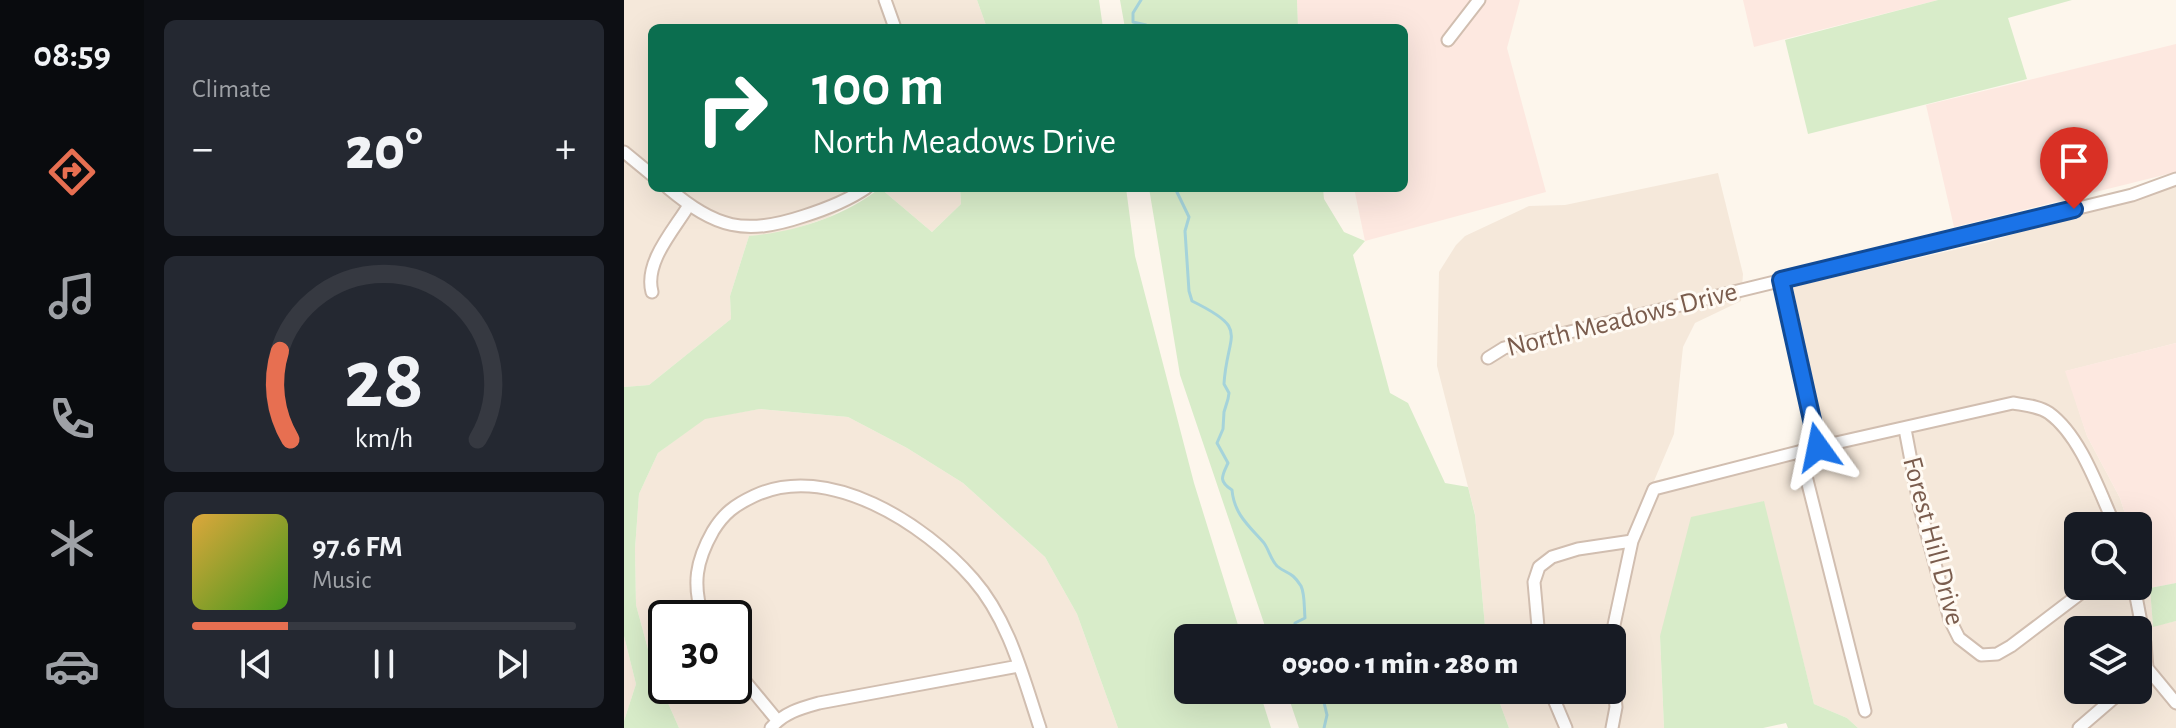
<!DOCTYPE html>
<html lang="en">
<head>
<meta charset="utf-8">
<style>
  :root { --surface:#171b24; --page:#242831; --text:#f1f3f6; --muted:#9ea1a6; --line:#363941; --accent:#e76f51 }
  body { margin:0; font-family:"Alegreya Sans",sans-serif; background:var(--page); color:var(--text); height:100vh; display:flex; flex-direction:column; font-size:30px; white-space:nowrap }
  * { box-sizing:border-box; margin:0 }
  p { font-size:26px; color:var(--muted) }
  .icon { flex:none; width:44px; height:44px; fill:none; stroke:currentColor; stroke-width:2; stroke-linecap:round; stroke-linejoin:round }
  .map { position:relative; flex:1; overflow:hidden }
  .panel { display:flex; flex-direction:column; gap:20px; padding:20px; background:#0d0f14; width:480px }
  .panel>* { flex:none }
  .banner { position:absolute; left:24px; top:24px; width:760px; height:168px; border-radius:12px; box-shadow:0 8px 32px #0002; background:#0b6e4f; color:#fff; overflow:hidden }
  .fabs { position:absolute; left:1440px; top:512px; display:grid; gap:16px }
  .fabs a { display:grid; place-items:center; width:88px; height:88px; border-radius:12px; background:var(--surface); box-shadow:0 8px 32px #0002; font-size:40px }
  .speed { position:absolute; left:24px; top:600px; display:flex; gap:16px; font-size:40px; font-weight:700; text-align:center }
  .speed>* { display:grid; place-content:center; width:104px; height:104px; border-radius:50%; background:var(--surface); box-shadow:0 8px 32px #0002; line-height:1 }
  .speed .limit { border:4px solid #111; border-radius:12px; background:#fff; color:#111 }
  .pin { position:absolute; display:grid; place-items:center; width:68px; height:68px; color:#fff; margin:-82px -34px; border-radius:50% 50% 50% 0; rotate:-45deg; box-shadow:0 0 8px #0007 }
  .pin .icon { rotate:45deg }
  .me { position:absolute; width:88px; margin:-44px; rotate:348deg; stroke-linejoin:round; filter:drop-shadow(0 0 6px #0008) }
  .turn { display:flex; align-items:center; gap:28px; height:168px; padding:0 32px; font-size:36px }
  .turn .icon { width:104px; height:104px; stroke-width:2.5 }
  .turn b { display:block; font-size:56px; line-height:68px }
  .big { font-size:60px; font-weight:800; line-height:1.1 }
  .panel .widget { flex:1; display:flex; flex-direction:column; justify-content:center; gap:12px; min-width:0; padding:0 28px; border-radius:12px; background:var(--page) }
  .panel .dial { align-items:center; gap:0 }
  .dial svg { height:208px; overflow:visible; fill:none; stroke:var(--line); stroke-width:7; stroke-linecap:round; text-anchor:middle }
  .dial text { fill:var(--text); stroke:none }
  .song { display:flex; align-items:center; gap:24px }
  .cover { width:96px; height:96px; border-radius:12px; background:linear-gradient(135deg,hsl(40 70% 55%),hsl(100 70% 35%)) }
  .played { height:8px; border-radius:4px; background:linear-gradient(90deg,var(--accent) 25%,var(--line) 25%) }
  .keys { display:flex; justify-content:space-around; direction:ltr }
  .heat { display:flex; justify-content:space-between; align-items:center; font-size:44px; direction:ltr }
  .trip { position:absolute; left:550px; top:624px; width:452px; height:80px; border-radius:12px; background:var(--surface); box-shadow:0 8px 32px #0002; font-weight:800; line-height:80px; text-align:center }
  main { display:flex; flex:1; min-height:0 }
  .tab-bar { display:flex; flex-direction:column; width:144px; justify-content:space-around; align-items:center; background:#090b0e; color:var(--muted) }
  .tab-bar .icon { width:56px; height:56px }
  .tab-bar .on { color:var(--accent) }
  .tab-bar b { font-size:36px; color:var(--text) }
  .map>svg:first-child { display:block }
  .residential { fill:#f5e8da; fill-rule:evenodd }
  .commercial { fill:#fde8e0 }
  .green { fill:#d8ecc9 }
  .lines { fill:none; stroke-linecap:round; stroke-linejoin:round }
  .stream { stroke:#a5d3da; stroke-width:3 }
  .minor-casing { stroke:#d1beb0; stroke-width:15 }
  .minor { stroke:#fff; stroke-width:11 }
  .route-casing { stroke:#114b97; stroke-width:20 }
  .route { stroke:#1a73e8; stroke-width:14 }
  .labels { text-anchor:middle; dominant-baseline:central; stroke-width:6; stroke-linejoin:round; paint-order:stroke }
  .street-label { font-size:28px; fill:#7a5c4d; stroke:#fffaf3 }
</style>
</head>
<body>
<main>
<nav class="tab-bar">
<b>08:59</b>
<svg class="icon on" aria-label="directions" viewBox="0 0 24 24"><path d="M12 3l9 9-9 9-9-9zM9 14v-3h6M13 9l2 2-2 2"/></svg>
<svg class="icon" aria-label="music" viewBox="0 0 24 24"><path d="M9 18V5l10-2v13"/><circle cx="6" cy="18" r="3"/><circle cx="16" cy="16" r="3"/></svg>
<svg class="icon" aria-label="phone" viewBox="0 0 24 24"><path d="M5 4h4l2 5-3 2q2 4 5 5l2-3 5 2v4C11 20 4 13 5 4z"/></svg>
<svg class="icon" aria-label="climate" viewBox="0 0 24 24"><path d="M12 3v18M4 7l16 10M4 17L20 7"/></svg>
<svg class="icon" aria-label="car" viewBox="0 0 24 24"><path d="M5 17H2v-5l4-1 3-4h7l3 4 3 1v5h-3M9 17h6M6 11h13"/><circle cx="7" cy="17" r="2"/><circle cx="17" cy="17" r="2"/></svg>
</nav>
<section class="panel">
<div class="widget"><p>Climate</p>
<div class="heat"><a>−</a><b class="big">20°</b><a>+</a></div>
</div>
<div class="widget dial"><svg viewBox="0 0 100 80">
<path d="M14 69A42 42 0 1 1 86 69"/>
<path d="M14 69A42 42 0 0 1 10 35" stroke="#e76f51"/>
<text x="50" y="56" font-size="32" font-weight="700">28</text>
<text x="50" y="72" font-size="11">km/h</text>
</svg></div>
<div class="widget">
<div class="song"><i class="cover"></i><div><b>97.6 FM</b><p>Music</p></div></div>
<div class="played"></div>
<div class="keys"><svg class="icon" aria-label="previous" viewBox="0 0 24 24"><path d="M18 5L8 12l10 7zM5 5v14"/></svg><svg class="icon" aria-label="pause" viewBox="0 0 24 24"><path d="M8 5v14M16 5v14"/></svg><svg class="icon" aria-label="next" viewBox="0 0 24 24"><path d="M6 5l10 7-10 7zM19 5v14"/></svg></div>
</div>
</section>
<div class="map">
<svg width="1552" height="728" viewBox="0 0 1552 728">
  <rect width="100%" height="100%" fill="#fdf6ec"/>
  <path class="residential" d="M 0,0 L 353,0 L 363,28 L 28,28 L 28,188 L 336,188 L 337,204 L 308,232 L 256,188 L 203,218 L 155,234 L 125,236 L 106,296 L 107,319 L 25,385 L 0,387 Z
    M 1094,173 L 1119,274 L 1117,301 L 1071,323 L 1059,347 L 1050,434 L 1030,481 L 1201,441 L 1169,287 L 1364,242 L 1552,185 L 1552,343 L 1442,371 L 1463,436 L 1496,498 L 1505,526 L 1454,526 L 1454,586 L 1514,586 L 1514,552 L 1526,588 L 1529,626 L 1552,621 L 1552,728 L 1234,728 L 1223,718 L 1190,704 L 1139,501 L 1036,636 L 1040,728 L 885,728 L 871,690 L 988,690 L 988,638 L 862,638 L 851,514 L 813,366 L 815,272 L 832,245 L 841,236 L 905,206 L 941,205 ZM 1454,630 L 1514,630 L 1514,690 L 1454,690 Z
    M 136,409 L 224,417 L 283,448 L 339,483 L 421,557 L 453,614 L 494,728 L 55,728 L 30,671 L 12,605 L 11,549 L 15,494 L 34,453 L 81,418 ZM 42,618 L 110,618 L 110,686 L 42,686 Z
    M 0,636 L 12,684 L 0,721 Z"/>
  <path class="commercial" d="M 673,0 L 896,0 L 883,48 L 922,192 L 741,241 L 730,188 L 780,188 L 780,28 L 674,28 Z
    M 1119,0 L 1314,0 L 1130,47 Z
    M 1552,44 L 1552,172 L 1330,227 L 1302,105 Z
    M 1552,343 L 1552,583 L 1526,588 L 1514,552 L 1514,526 L 1505,526 L 1496,498 L 1463,436 L 1441,371 Z"/>
  <path class="green" d="M 353,0 L 475,0 L 479,28 L 363,28 Z
    M 496,0 L 673,0 L 674,28 L 501,28 Z
    M 1314,0 L 1448,0 L 1384,18 L 1403,79 L 1184,134 L 1161,40 Z
    M 256,188 L 308,232 L 337,204 L 336,188 L 502,188 L 511,256 L 570,483 L 618,638 L 564,638 L 564,690 L 635,690 L 647,728 L 494,728 L 453,614 L 421,557 L 339,483 L 283,448 L 224,417 L 136,409 L 81,419 L 34,453 L 15,494 L 11,549 L 12,605 L 30,671 L 55,728 L 0,728 L 0,721 L 12,684 L 0,636 L 0,387 L 25,385 L 107,319 L 106,296 L 125,236 C 170,232 220,217 256,188 Z
    M 525,188 L 699,188 L 700,199 L 720,232 L 741,241 L 729,255 L 766,393 L 784,403 L 821,483 L 844,487 L 851,515 L 862,638 L 645,638 L 556,375 Z
    M 1140,501 L 1190,704 L 1223,718 L 1234,728 L 1164,728 L 1162,723 L 1139,728 L 1040,728 L 1036,636 L 1067,517 Z
    M 1552,583 L 1552,621 L 1529,627 L 1526,588 Z
    M 662,690 L 871,690 L 885,728 L 675,728 Z"/>
  <g class="lines">
    <path class="stream" d="M 517,0 L 509,13 L 509,22 L 522,25 L 522,28
      M 551,188 L 565,217 L 561,231 L 565,291 L 568,301 C 627,330 603,332 600,384 L 605,393 L 604,399 L 600,412 L 599,429 L 593,443 L 604,463 C 598,476 594,481 608,490 C 610,514 625,526 640,543 C 645,550 647,560 653,566 C 662,574 668,571 677,586 C 681,594 680,608 681,618 L 671,623 L 670,638
      M 697,690 L 703,715 L 700,728"/>
    <defs>
      <path id="minor" d="M 261,0 L 271,28
        M 824,40 L 855,0
        M 0,152 L 28,175
        M 44,188 C 92,228 120,236 180,216 C 202,209 223,201 242,188
        M 1157,280 L 1194,447
        M 28,292 C 20,262 50,230 65,205
        M 864,358 L 880,348 L 1508,195 L 1552,179
        M 1281,429 L 1296,508 L 1326,620 L 1335,638 L 1357,655 L 1373,654 L 1387,646 L 1466,586
        M 1176,452 L 1241,711
        M 1008,541 L 1030,489 L 1194,447 L 1389,403 C 1400,405 1415,406 1425,413 C 1457,436 1475,491 1491,526
        M 1510,586 L 1521,643 L 1523,668 L 1552,703
        M 79,618 C 68,584 72,561 89,531 C 100,513 111,505 130,496 C 204,461 301,524 349,579 C 385,620 399,677 416,728
        M 915,638 L 910,582 L 915,567 L 928,557 L 954,549 L 1008,541 L 990,625 L 989,677 L 992,707 L 988,728
        M 110,668 L 153,720
        M 1514,676 L 1523,668
        M 926,690 L 942,728
        M 147,728 C 159,713 177,708 195,703 L 395,666
        M 1455,728 L 1499,690"/>
    </defs>
    <use href="#minor" class="minor-casing"/>
    <use href="#minor" class="minor"/>
  </g>
  <g class="lines">
    <defs>
      <path id="route" d="M 1194,447 L 1157,280 L 1450,209"/>
    </defs>
    <use href="#route" class="route-casing"/>
    <use href="#route" class="route"/>
  </g>
  <g class="labels">
    <g class="street-label">
      <text transform="translate(998 320) rotate(-14)">North Meadows Drive</text>
      <text transform="translate(1309 541) rotate(75)">Forest Hill Drive</text>
    </g>
  </g>
</svg>
<div class="fabs">
<a><svg class="icon" aria-label="search" viewBox="0 0 24 24"><circle cx="10" cy="10" r="6"/><path d="M15 15l6 6"/></svg></a>
<a><svg class="icon" aria-label="layers" viewBox="0 0 24 24"><path d="M12 4l9 5-9 5-9-5zM3 14l9 5 9-5"/></svg></a>
</div>
<div class="speed"><div class="limit">30</div></div>
<div class="pin" style="left:1450px;top:209px;background:#d93025"><svg class="icon" aria-label="arrive" viewBox="0 0 24 24"><path d="M6 21V4h12l-3 4 3 4H6"/></svg></div>
<svg class="me" style="left:1194px;top:447px" viewBox="-20 -20 40 40"><path d="M0-17L14 15 0 8-14 15z" fill="#1a73e8" stroke="#fff" stroke-width="4"/></svg>
<div class="trip">09:00 · 1 min · 280 m</div>
<div class="banner">
<div class="turn"><svg class="icon" aria-label="right" viewBox="0 0 24 24"><path d="M7 20v-9h11M14 6l5 5-5 5"/></svg><div><b>100 m</b>North Meadows Drive</div></div>
</div>
</div>
</main>
</body>
</html>
